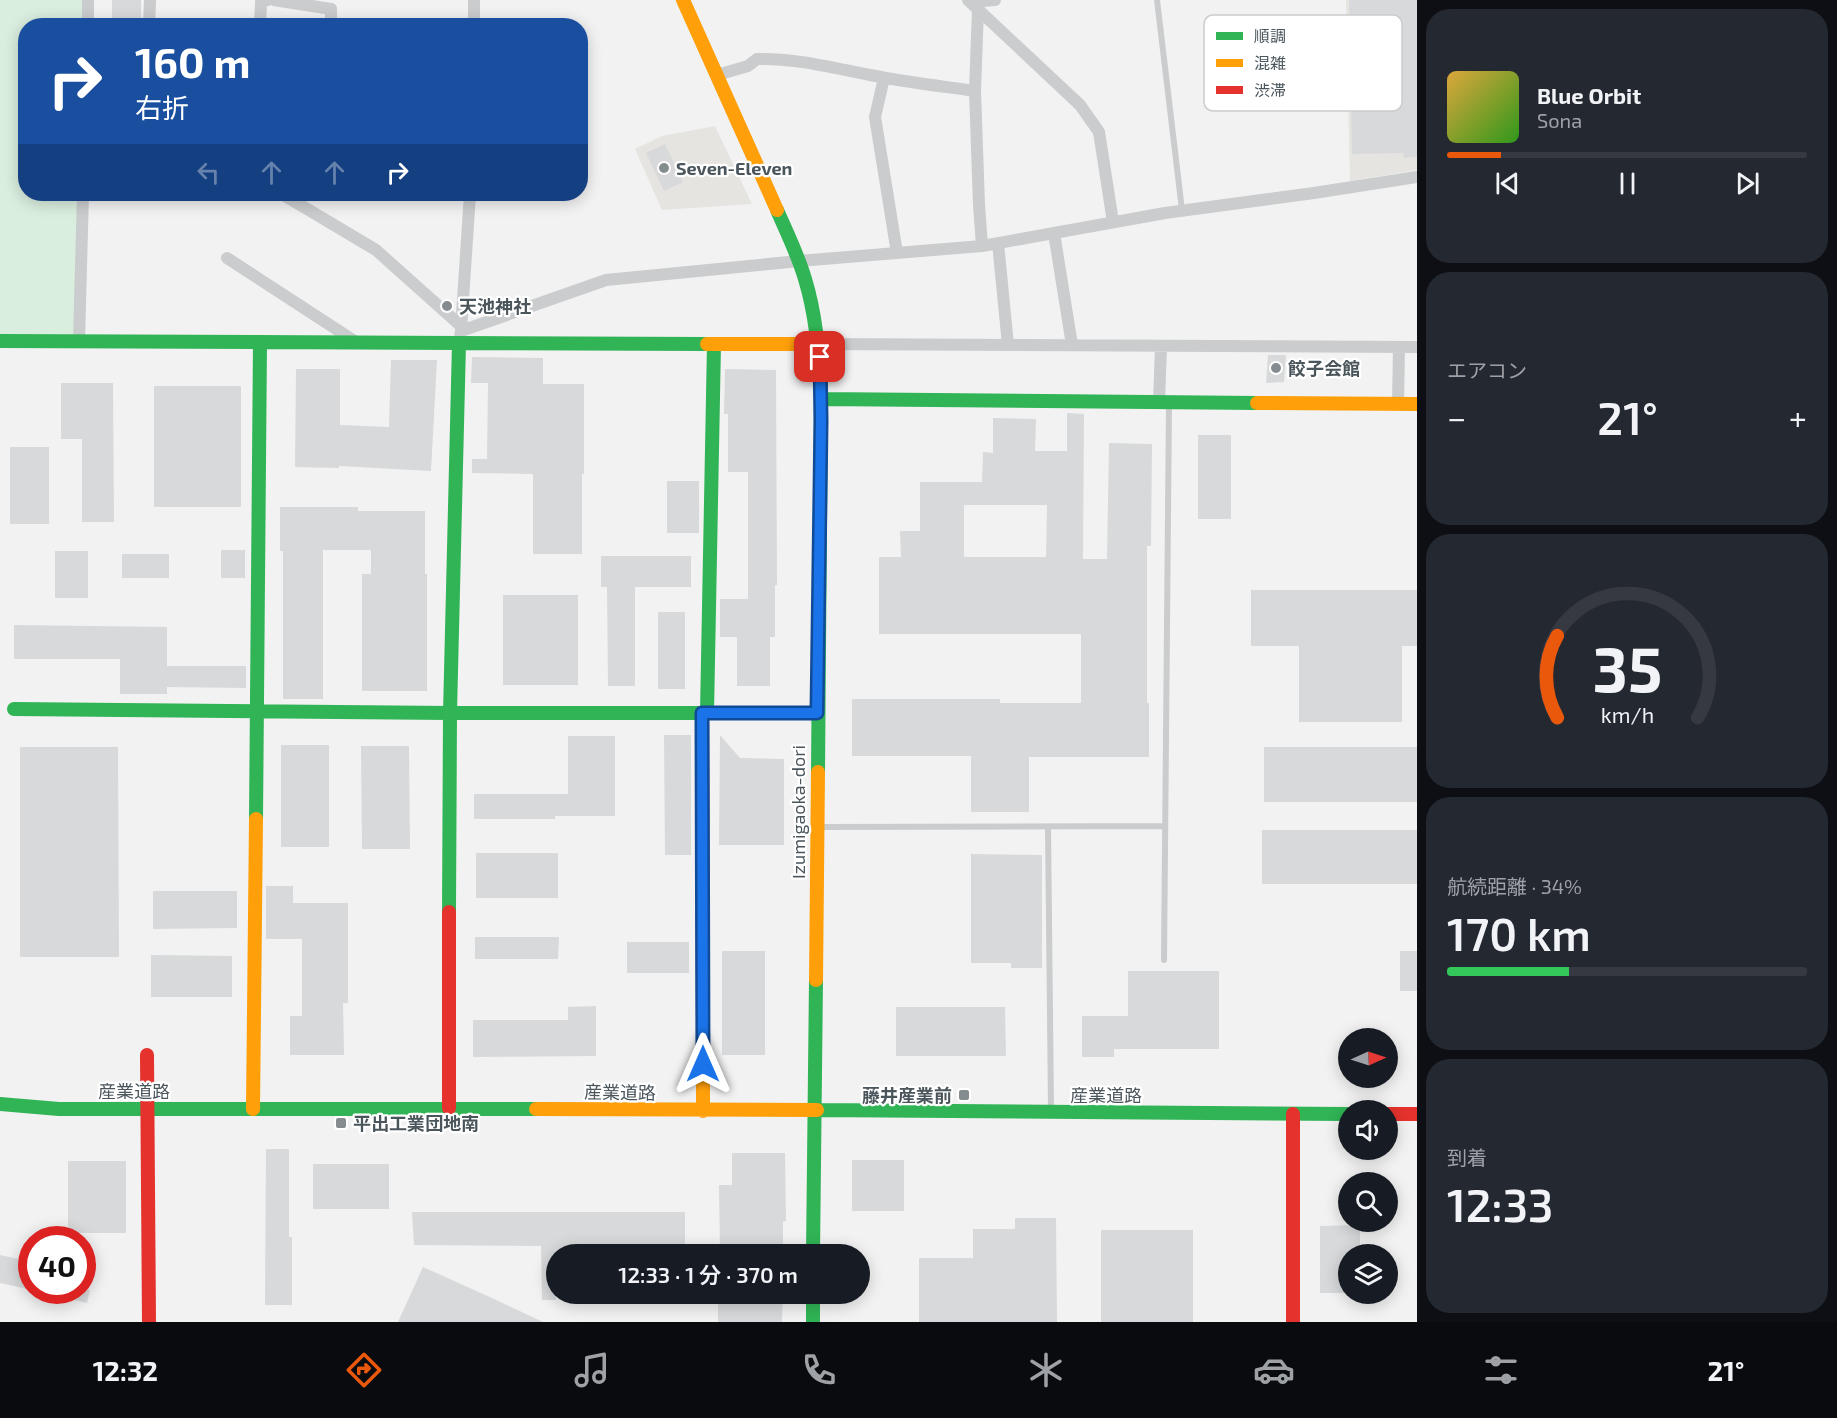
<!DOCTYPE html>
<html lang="ja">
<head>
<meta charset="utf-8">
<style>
  :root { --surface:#171b24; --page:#242831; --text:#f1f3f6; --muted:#9ea1a6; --line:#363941; --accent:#ea580c }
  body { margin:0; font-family:"Exo 2","Noto Sans JP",sans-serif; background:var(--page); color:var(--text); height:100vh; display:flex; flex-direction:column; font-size:22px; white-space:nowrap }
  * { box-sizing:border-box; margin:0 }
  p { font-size:20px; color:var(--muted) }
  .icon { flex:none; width:33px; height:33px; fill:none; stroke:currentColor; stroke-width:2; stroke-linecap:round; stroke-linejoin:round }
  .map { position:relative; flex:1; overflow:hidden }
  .sheet { display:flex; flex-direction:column; gap:9px; padding:9px; background:#0d0f14; width:420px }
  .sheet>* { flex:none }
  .guide { position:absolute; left:18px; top:18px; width:570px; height:183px; border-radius:24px; box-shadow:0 3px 15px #0003; background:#1a4fa0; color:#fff; overflow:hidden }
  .needle { width:39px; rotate:87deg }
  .buttons { position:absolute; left:1338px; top:1028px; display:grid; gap:12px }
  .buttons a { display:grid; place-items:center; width:60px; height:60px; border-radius:50%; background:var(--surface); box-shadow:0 3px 15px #0003; font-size:30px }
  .speed { position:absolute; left:18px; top:1226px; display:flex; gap:12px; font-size:30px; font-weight:700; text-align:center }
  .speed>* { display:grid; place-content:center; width:78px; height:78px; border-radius:50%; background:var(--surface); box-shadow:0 3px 15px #0003; line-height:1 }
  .speed .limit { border:9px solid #d22; background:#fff; color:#111 }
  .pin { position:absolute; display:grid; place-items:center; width:51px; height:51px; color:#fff; margin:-26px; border-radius:12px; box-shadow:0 3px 9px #0006 }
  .me { position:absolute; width:66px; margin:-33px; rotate:0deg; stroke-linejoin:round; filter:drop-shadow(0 0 4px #0008) }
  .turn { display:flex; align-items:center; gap:21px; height:126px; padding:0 18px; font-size:27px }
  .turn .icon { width:78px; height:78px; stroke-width:2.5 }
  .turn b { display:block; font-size:42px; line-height:51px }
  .lanes { display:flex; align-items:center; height:57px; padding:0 18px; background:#0003; justify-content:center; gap:30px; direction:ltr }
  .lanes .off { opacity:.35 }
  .big { font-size:45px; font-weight:600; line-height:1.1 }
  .sheet .card { flex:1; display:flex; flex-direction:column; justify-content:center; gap:9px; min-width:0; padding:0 21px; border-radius:24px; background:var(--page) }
  .sheet .dial { align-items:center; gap:0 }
  .dial svg { height:156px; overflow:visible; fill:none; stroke:var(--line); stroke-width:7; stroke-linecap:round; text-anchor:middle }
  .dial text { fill:var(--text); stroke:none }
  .song { display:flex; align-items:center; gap:18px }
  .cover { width:72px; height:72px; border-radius:9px; background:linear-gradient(135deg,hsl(40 70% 55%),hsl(110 70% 35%)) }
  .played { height:6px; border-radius:3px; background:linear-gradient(90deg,var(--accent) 15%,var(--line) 15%) }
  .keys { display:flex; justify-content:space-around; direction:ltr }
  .heat { display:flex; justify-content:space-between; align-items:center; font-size:33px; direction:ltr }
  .charge { height:9px; border-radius:4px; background:linear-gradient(90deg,#34c759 34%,var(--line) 0) }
  .trip { position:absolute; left:546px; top:1244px; width:324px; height:60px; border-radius:30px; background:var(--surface); box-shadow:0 3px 15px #0003; font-weight:600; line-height:60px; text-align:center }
  .tab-bar { display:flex; height:96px; justify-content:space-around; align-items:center; background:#090b0e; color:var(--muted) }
  .tab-bar .icon { width:42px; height:42px }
  .tab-bar .active { color:var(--accent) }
  .tab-bar b { font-size:27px; color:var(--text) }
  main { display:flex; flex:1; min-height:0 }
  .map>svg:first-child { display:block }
  .commercial { fill:#e6e4e0 }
  .green { fill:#d9eedf }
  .building { fill:#d8d9da; fill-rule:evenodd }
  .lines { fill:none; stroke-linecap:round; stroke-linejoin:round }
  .lane { stroke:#cacccd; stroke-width:6 }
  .street { stroke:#cacccd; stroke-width:12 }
  .fast { stroke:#30b455; stroke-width:14 }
  .slow { stroke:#ff9f0a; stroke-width:14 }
  .jam { stroke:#e5322d; stroke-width:14 }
  .route-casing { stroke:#114b97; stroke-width:15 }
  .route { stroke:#1a73e8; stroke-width:10 }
  .poi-dot { fill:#858c90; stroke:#fff; stroke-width:2 }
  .labels { text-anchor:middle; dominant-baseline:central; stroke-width:4.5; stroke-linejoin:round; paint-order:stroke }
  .poi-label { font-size:18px; font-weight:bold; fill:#4a555c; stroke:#fff; text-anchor:start }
  .street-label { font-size:18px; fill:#4a555c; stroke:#fff }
  .key { fill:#fff; stroke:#c9ccce; stroke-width:1.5 }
  .key-label { font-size:16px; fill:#4a555c }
</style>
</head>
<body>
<main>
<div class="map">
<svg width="1417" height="1322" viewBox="0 0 1417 1322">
  <rect width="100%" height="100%" fill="#f2f2f2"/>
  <path class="commercial" d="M 1346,0 L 1417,0 L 1417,170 L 1350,181 Z
    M 715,126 L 752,204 L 662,210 L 635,149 L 662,136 Z"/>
  <path class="green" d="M 0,0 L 82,0 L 82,25 L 26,26 L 26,194 L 78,194 L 75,335 L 0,335 Z"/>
  <path class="building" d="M 112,0 L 141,0 L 141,26 L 112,26 Z
    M 1349,0 L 1417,0 L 1417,157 L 1404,158 L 1403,153 L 1352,154 Z
    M 665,144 L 683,182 L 664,191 L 646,153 Z
    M 1268,355 L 1286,355 L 1284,382 L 1266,383 Z
    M 472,357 L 543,358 L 543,384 L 584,384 L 584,474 L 582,474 L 582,554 L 533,554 L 533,474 L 472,473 L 472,459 L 487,459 L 488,383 L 471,383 Z
    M 391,360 L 437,360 L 431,471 L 339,466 L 339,468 L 295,467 L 296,369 L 340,369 L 340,425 L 389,427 Z
    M 725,369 L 776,370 L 777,585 L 775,585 L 775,637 L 770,637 L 770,686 L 737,686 L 737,637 L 720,637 L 720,599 L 748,599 L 748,472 L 728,472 L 728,414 L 724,414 Z
    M 61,383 L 113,383 L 114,522 L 82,522 L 82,439 L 61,439 Z
    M 154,386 L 241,386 L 241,507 L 154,507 Z
    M 1067,413 L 1084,414 L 1083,559 L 1107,559 L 1109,443 L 1152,444 L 1151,546 L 1147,546 L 1147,703 L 1149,703 L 1149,757 L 1029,757 L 1029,812 L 971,812 L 971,756 L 852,756 L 852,699 L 1000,699 L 1000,703 L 1081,703 L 1081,634 L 879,634 L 879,557 L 901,557 L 900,531 L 920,531 L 920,482 L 982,482 L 983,452 L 993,453 L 993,418 L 1036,419 L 1035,451 L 1067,451 ZM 964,505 L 1047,505 L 1046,557 L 964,557 Z
    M 1198,435 L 1231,435 L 1231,519 L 1198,519 Z
    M 10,447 L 49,447 L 49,524 L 10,524 Z
    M 667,481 L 699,481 L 699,533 L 667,533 Z
    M 280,507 L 358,507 L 358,511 L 425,511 L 425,574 L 427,574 L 427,691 L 362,691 L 362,574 L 371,574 L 371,550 L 323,550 L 323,699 L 283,699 L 283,551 L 280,551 Z
    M 221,550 L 245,550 L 245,578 L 221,578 Z
    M 55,551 L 88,551 L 88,598 L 55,598 Z
    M 122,554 L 169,554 L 169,578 L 122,578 Z
    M 601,556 L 691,556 L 691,587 L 635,587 L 635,686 L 608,686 L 607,587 L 601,587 Z
    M 1251,590 L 1417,590 L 1417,646 L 1402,646 L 1402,722 L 1299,722 L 1299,646 L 1251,646 Z
    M 503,595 L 578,595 L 578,685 L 503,685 Z
    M 658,612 L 685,612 L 685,689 L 658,689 Z
    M 14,625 L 167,627 L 167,666 L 246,666 L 246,688 L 167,687 L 167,694 L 120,694 L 120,659 L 14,659 Z
    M 664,735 L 691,735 L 691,855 L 665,855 Z
    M 720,735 L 740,758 L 784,759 L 784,845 L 719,845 Z
    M 568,736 L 615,736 L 615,816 L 555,816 L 555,819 L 474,819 L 474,794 L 568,794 Z
    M 281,745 L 329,745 L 329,847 L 281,847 Z
    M 361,746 L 409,746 L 410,849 L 362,849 Z
    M 20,747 L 118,747 L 119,957 L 20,957 Z
    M 1264,747 L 1417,747 L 1417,802 L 1264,802 Z
    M 1262,830 L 1417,830 L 1417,884 L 1262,884 Z
    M 476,853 L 558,853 L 558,898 L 476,898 Z
    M 971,854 L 1042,855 L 1042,968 L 1011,968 L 1011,963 L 971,963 Z
    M 266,886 L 293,886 L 293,903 L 348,903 L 348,1003 L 343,1003 L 344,1055 L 290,1055 L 290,1016 L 302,1016 L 302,939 L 266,939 Z
    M 153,891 L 237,891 L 237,928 L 153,929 Z
    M 475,937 L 559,937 L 558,959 L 475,959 Z
    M 627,942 L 689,942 L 689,973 L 627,973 Z
    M 722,951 L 765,951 L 765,1055 L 722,1055 Z
    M 1400,951 L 1417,951 L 1417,991 L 1400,991 Z
    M 151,955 L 232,956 L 232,997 L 151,997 Z
    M 1128,971 L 1219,971 L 1219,1049 L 1114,1049 L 1114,1057 L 1082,1057 L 1082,1016 L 1128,1016 Z
    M 596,1006 L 596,1056 L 473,1057 L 473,1020 L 568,1020 L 568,1007 Z
    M 896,1007 L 1005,1007 L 1006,1056 L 896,1056 Z
    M 266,1149 L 289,1149 L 289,1237 L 292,1237 L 292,1305 L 265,1305 Z
    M 732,1153 L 785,1153 L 786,1221 L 783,1221 L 783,1253 L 720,1253 L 719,1185 L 732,1185 Z
    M 852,1160 L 904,1160 L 904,1211 L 852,1211 Z
    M 68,1161 L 126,1161 L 126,1233 L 68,1233 Z
    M 313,1164 L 389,1164 L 389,1209 L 313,1209 Z
    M 412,1212 L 685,1212 L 685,1254 L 556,1254 L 556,1300 L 542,1300 L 541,1246 L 414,1245 Z
    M 1015,1218 L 1056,1218 L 1057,1322 L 919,1322 L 919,1258 L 973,1258 L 973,1229 L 1015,1229 Z
    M 1360,1225 L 1360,1254 L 1348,1254 L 1348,1293 L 1320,1293 L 1320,1226 Z
    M 1101,1230 L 1193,1230 L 1193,1322 L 1101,1322 Z
    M 0,1255 L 32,1262 L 32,1290 L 0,1283 Z
    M 423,1267 L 492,1298 L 543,1322 L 398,1322 Z
    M 53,1290 L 90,1290 L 87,1303 L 52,1295 Z
    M 718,1293 L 783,1293 L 782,1322 L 718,1322 Z"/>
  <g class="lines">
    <path class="lane" d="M 1157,0 L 1182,210
      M 820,827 L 1165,826
      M 1048,827 L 1051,1109
      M 1164,960 L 1169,403"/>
    <path class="street" d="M 274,0 L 331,9 L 331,26
      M 968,0 L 1080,105 L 1099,132 L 1113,222
      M 970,2 L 995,0
      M 978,9 L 975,91 L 979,205 L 982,246
      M 88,26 L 88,0
      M 149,26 L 150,0
      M 230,26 L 232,26
      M 260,26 L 261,2 L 268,0
      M 474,26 L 474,0
      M 717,75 L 748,66 L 757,59 C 795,58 833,68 870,75 C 905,82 940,86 975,91
      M 884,78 L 875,117 L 897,253
      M 282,194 L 376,250 L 461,326
      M 1054,233 L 1072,345
      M 998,243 L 1008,345
      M 227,258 L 356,342
      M 461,330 L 470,194
      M 79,341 L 83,194
      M 459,343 L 461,331 L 606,280 L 799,261 L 982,246 L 1165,213 L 1314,193 L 1417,177
      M 819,344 L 1417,347
      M 1159,403 L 1161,346
      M 1398,404 L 1399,347"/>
    <path class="fast" d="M 777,210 C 787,233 798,255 805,279 C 817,318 820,359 821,399 L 818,772
      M 0,341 L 707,344
      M 821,399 L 1257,403
      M 14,709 L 450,713 L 817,713
      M 707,713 L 714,344
      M 256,819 L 260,342
      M 449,912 L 450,713 L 459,343
      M 0,1104 L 59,1109 L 536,1109
      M 817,1110 L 1348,1114
      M 813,1254 L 816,980
      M 813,1293 L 813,1322"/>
    <path class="slow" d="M 683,0 L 777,210
      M 707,344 L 819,344
      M 1257,403 L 1417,404
      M 816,980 L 818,772
      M 703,1016 L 703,1111
      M 253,1109 L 256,819
      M 536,1109 L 817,1110"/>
    <path class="jam" d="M 702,713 L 703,1016
      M 147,1055 L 149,1322
      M 449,1108 L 449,912
      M 1293,1114 L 1293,1322
      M 1388,1114 L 1417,1114"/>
  </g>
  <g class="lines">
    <defs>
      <path id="route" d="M 703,1064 L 702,713 L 817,713 L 821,421 L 820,357"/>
    </defs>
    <use href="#route" class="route-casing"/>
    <use href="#route" class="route"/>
  </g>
  <g class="poi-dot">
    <circle cx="664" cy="168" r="6"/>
    <circle cx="447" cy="306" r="6"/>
    <circle cx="1276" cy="368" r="6"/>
    <rect x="958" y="1089" width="12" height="12" rx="3"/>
    <rect x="335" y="1117" width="12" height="12" rx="3"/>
  </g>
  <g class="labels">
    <g class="poi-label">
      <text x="676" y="168">Seven-Eleven</text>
      <text x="459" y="306">天池神社</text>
      <text x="1288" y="368">餃子会館</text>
      <text x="952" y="1095" text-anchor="end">藤井産業前</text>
      <text x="353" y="1123">平出工業団地南</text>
    </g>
    <g class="street-label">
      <text transform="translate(798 812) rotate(-90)">Izumigaoka-dori</text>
      <text x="134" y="1091">産業道路</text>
      <text transform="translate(620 1092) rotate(1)">産業道路</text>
      <text x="1106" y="1095">産業道路</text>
    </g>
  </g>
  <rect x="1204" y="15" width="198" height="96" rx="9" class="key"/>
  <rect x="1216" y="32" width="27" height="8" fill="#30b455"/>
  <rect x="1216" y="59" width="27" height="8" fill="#ff9f0a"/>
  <rect x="1216" y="86" width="27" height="8" fill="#e5322d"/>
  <g class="key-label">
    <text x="1254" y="42">順調</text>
    <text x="1254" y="69">混雑</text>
    <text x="1254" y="96">渋滞</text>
  </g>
</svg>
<div class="buttons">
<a><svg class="needle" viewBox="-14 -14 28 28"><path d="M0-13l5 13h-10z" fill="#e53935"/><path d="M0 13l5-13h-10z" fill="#9ea1a6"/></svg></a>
<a><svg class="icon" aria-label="sound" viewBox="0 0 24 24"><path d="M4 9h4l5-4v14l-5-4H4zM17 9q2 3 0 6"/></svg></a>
<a><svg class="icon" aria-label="search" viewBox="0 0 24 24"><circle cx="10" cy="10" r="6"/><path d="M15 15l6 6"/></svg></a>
<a><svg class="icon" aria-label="layers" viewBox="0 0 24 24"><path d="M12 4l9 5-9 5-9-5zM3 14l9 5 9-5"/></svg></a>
</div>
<div class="speed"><div class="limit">40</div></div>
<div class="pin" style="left:820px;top:357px;background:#d93025"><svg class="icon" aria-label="arrive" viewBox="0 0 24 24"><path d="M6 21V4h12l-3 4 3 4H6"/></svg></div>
<svg class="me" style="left:703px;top:1064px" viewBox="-20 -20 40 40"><path d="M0-17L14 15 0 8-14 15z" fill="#1a73e8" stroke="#fff" stroke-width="4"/></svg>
<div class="trip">12:33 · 1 分 · 370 m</div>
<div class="guide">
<div class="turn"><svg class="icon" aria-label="right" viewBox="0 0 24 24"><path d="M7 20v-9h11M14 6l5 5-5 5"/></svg><div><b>160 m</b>右折</div></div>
<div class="lanes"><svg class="icon off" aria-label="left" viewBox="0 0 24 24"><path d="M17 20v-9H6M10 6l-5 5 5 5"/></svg><svg class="icon off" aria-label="ahead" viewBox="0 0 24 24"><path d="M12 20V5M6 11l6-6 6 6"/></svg><svg class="icon off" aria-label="ahead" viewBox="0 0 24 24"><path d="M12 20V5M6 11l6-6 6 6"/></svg><svg class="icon" aria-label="right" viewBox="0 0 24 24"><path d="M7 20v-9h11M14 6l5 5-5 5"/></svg></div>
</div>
</div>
<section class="sheet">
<div class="card">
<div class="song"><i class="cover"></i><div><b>Blue Orbit</b><p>Sona</p></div></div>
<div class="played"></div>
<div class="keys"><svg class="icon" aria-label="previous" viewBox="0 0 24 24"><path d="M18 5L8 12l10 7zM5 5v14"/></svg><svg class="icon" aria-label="pause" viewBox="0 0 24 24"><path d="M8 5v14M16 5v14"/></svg><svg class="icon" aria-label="next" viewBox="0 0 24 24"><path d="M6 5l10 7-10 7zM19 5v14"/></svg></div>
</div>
<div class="card"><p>エアコン</p>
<div class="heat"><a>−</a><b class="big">21°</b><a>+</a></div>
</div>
<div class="card dial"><svg viewBox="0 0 100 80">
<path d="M14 69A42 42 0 1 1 86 69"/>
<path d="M14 69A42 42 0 0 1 14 27" stroke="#ea580c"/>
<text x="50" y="56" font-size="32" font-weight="700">35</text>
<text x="50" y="72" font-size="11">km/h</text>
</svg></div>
<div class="card"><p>航続距離 · 34%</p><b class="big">170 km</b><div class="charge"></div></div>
<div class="card"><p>到着</p><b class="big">12:33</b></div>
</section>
</main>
<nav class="tab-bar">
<b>12:32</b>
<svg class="icon active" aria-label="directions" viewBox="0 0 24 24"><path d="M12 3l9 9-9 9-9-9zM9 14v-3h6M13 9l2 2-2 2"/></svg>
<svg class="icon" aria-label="music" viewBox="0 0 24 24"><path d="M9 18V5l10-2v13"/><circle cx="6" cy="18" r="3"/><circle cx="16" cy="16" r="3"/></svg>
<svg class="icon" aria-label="phone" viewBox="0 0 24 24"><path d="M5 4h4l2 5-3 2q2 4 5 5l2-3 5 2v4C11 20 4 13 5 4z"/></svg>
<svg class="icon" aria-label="climate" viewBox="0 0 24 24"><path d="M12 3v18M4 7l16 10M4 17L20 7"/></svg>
<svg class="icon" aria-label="car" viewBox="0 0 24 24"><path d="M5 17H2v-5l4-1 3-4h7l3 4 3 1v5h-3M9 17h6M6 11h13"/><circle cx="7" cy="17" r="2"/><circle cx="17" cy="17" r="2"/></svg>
<svg class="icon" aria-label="filters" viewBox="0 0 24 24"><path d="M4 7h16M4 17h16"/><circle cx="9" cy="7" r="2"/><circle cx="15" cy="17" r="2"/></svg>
<b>21°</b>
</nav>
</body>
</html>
